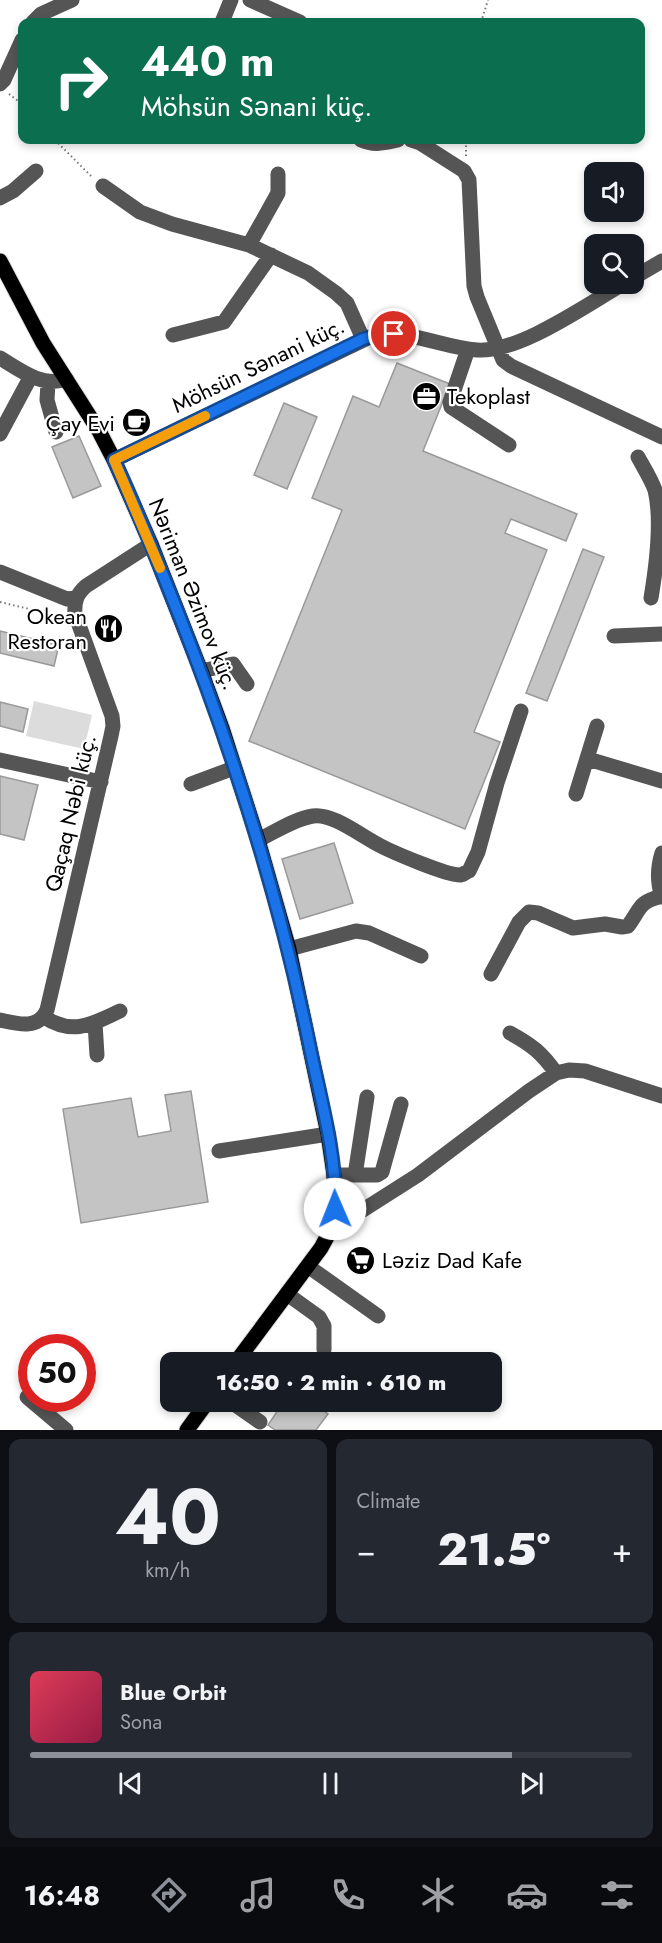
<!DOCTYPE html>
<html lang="en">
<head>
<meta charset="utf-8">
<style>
  :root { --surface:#171b24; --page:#242831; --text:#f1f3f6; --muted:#9ea1a6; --line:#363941; --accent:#8c9099 }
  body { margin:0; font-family:Jost,sans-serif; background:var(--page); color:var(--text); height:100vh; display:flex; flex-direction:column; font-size:22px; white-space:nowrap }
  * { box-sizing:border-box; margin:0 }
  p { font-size:20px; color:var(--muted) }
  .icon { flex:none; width:33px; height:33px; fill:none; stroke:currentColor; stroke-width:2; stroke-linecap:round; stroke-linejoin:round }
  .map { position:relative; height:1430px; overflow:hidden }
  .side { display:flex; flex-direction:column; gap:9px; padding:9px; background:#0d0f14; flex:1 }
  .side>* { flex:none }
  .top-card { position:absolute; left:18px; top:18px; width:627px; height:126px; border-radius:12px; box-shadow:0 3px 9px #0003; background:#0b6e4f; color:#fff; overflow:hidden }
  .buttons { position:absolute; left:584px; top:162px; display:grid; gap:12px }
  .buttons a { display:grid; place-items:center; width:60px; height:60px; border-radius:12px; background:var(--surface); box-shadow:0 3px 9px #0003; font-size:30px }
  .speed { position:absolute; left:18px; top:1334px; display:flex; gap:12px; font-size:30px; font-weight:700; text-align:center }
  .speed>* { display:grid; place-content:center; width:78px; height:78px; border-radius:50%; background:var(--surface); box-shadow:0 3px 9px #0003; line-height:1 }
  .speed .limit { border:9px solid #d22; background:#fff; color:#111 }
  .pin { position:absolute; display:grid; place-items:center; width:51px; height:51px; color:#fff; margin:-26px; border:3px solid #fff; border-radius:50%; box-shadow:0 2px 6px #0007 }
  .me { position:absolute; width:66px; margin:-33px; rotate:359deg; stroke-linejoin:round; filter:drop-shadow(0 0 4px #0008) }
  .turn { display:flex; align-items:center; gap:21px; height:126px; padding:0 24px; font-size:27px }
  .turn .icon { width:78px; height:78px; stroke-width:2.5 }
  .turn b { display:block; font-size:42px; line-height:51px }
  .big { font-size:45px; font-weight:800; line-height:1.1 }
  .side .tile { flex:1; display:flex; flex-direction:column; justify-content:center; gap:9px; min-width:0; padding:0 21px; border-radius:12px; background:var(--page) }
  .side .dial { align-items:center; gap:0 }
  .dial b { font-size:78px; line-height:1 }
  .song { display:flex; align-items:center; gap:18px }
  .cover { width:72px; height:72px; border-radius:9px; background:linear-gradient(135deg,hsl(350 70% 55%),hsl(340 70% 35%)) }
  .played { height:6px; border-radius:3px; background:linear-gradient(90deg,var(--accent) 80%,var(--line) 80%) }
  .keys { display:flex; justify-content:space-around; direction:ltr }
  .heat { display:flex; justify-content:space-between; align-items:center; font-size:33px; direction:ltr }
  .side .tiles { flex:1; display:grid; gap:9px; grid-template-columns:1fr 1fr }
  .tile:last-child { grid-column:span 2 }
  .trip { position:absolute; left:160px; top:1352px; width:342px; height:60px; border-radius:12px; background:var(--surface); box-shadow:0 3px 9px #0003; font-weight:800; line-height:60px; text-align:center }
  .tabs { display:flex; height:96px; justify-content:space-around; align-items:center; background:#090b0e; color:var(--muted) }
  .tabs .icon { width:42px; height:42px }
  .tabs .active { color:var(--accent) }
  .tabs b { font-size:27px; color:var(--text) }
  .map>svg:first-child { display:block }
  .green { fill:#dcdcdc }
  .building { fill:#c4c4c4; stroke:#999; stroke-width:1.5 }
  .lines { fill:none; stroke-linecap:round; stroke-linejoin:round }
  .major-casing { stroke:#dbdbdb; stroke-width:17 }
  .path { stroke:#777; stroke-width:2; stroke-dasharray:1.5 3; stroke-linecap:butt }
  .minor { stroke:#555; stroke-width:15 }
  .major { stroke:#000; stroke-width:15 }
  .route-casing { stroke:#114b97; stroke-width:15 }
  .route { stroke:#1a73e8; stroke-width:10 }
  .slow { stroke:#f59e0b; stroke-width:10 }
  .labels { text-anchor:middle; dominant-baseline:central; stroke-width:4.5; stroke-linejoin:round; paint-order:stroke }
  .street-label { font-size:22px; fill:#000; stroke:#fff }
  .poi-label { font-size:22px; fill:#000; stroke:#fff; text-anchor:start }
</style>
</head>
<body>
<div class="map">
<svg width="662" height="1430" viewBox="0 0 662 1430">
  <rect width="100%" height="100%" fill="#fff"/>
  <path class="green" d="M 34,701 L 92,715 L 84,749 L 26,736 Z"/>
  <path class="building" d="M 397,363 L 450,384 L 423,451 L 577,514 L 566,541 L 511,519 L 505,533 L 547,550 L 474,732 L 500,742 L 465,829 L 249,741 L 342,510 L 312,498 L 353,396 L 379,407 Z
    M 284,403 L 317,417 L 287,489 L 254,475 Z
    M 79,436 L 101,486 L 73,498 L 52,447 Z
    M 583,549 L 604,557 L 547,701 L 526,693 Z
    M 0,631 L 59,645 L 54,666 L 0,653 Z
    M 0,702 L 28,709 L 23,732 L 0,726 Z
    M 0,776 L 38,785 L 24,840 L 0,834 Z
    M 334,843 L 353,903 L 300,919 L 282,859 Z
    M 191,1091 L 208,1202 L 81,1223 L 63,1109 L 131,1098 L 138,1137 L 171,1131 L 165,1095 Z
    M 284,1401 L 310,1401 L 328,1414 L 316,1430 L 275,1430 L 268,1425 Z"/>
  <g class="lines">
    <defs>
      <path id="major" d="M 0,261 L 43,343 L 99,431 L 114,460 L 151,544 L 201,671 L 222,728 L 258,840 L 289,949 L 328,1134 L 334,1175 L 335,1209 L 328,1235 L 321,1248 L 236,1362
        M 187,1430 L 208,1401"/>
    </defs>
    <use href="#major" class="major-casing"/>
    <path class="path" d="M 481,22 L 488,0
      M 9,94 L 22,104
      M 55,140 L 93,178
      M 466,156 L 466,140
      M 0,602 L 42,612 L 48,610 L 50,606"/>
    <path class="minor" d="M 250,0 L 300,22
      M 33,22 L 41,14 L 72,0
      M 222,22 L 231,0
      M 0,84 L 4,80 L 22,40
      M 361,140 C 374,146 384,143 398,140
      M 411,140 L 420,143 L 464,171 L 469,180 L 474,286 L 477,297 L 503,360 L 511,366 L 662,437
      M 103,186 L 140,212 L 172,224 L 249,245 L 308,273 L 336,293 L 347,303 L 363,339
      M 0,198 L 13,191 L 36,171
      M 249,245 L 278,193 L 278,174
      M 633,278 L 662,261
      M 173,335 L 224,322 L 271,255
      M 468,349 L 450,402 L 451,407 L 509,445
      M 0,358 C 20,370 42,388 66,379
      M 48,383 L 47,400 L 56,432
      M 0,434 L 31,376
      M 638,457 C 644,468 651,479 655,490 C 662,519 656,568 651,598
      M 114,460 L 372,336 C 411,329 440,347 477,350 C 519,353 586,305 623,284
      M 0,572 L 67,599 L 76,598
      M 614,636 L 662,634
      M 201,671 L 233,664 L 247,684
      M 588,759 L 662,781
      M 0,760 L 101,782
      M 191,784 L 234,768
      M 576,794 L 597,726
      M 258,840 C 275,832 294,819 313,816 C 333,813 361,836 379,845 C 392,852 448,876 461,875 C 464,874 466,872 469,871 L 478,852 L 497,783 L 521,711
      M 662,853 C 657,869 657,882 662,897
      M 289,949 L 356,931 L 369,933 L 421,956
      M 491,974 L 519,922 L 529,912 L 538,913 L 573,928 L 605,924 L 622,927 L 628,926 C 642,907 637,903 662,896
      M 44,1017 C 73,1036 92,1024 120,1011
      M 0,1020 C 18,1024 38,1030 47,1010 L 111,736 L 113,726 L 112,716 L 75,614 C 74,601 77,594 86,586 L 151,544
      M 95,1023 L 97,1055
      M 510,1033 C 532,1045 542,1053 556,1073
      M 219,1151 L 328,1134
      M 334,1175 L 377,1175 L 382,1172 L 401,1104
      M 355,1175 L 367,1097
      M 335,1209 L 353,1212 L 363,1210 L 418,1175 L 529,1091 L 556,1073 L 569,1070 L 585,1071 L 662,1096
      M 309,1267 L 378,1316
      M 287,1294 L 319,1317 L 324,1326 L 324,1350
      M 27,1397 L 66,1430
      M 230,1401 L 260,1422"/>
    <use href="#major" class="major"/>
  </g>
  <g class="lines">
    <defs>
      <path id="route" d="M 335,1209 C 337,1155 321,1101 310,1048 C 280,900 234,755 179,615 C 158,563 138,511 114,460 L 363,339 L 381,334 L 394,334"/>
    </defs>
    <use href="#route" class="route-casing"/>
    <use href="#route" class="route"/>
    <path class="slow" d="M 160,568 L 114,460 L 205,416"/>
  </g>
  <defs>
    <symbol id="office-disc" viewBox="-11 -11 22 22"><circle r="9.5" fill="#000" stroke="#fff"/><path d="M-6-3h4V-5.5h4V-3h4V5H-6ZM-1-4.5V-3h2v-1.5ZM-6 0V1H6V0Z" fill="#fff"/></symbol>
    <symbol id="cafe-disc" viewBox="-11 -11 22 22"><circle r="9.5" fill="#000" stroke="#fff"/><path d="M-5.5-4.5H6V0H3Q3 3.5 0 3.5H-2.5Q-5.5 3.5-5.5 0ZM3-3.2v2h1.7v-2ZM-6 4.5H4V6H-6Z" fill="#fff"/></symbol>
    <symbol id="restaurant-disc" viewBox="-11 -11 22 22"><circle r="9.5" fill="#000" stroke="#fff"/><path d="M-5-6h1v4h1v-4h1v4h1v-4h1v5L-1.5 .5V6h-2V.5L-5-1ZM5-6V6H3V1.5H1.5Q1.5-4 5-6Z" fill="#fff"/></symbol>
    <symbol id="supermarket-disc" viewBox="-11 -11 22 22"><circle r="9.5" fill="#000" stroke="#fff"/><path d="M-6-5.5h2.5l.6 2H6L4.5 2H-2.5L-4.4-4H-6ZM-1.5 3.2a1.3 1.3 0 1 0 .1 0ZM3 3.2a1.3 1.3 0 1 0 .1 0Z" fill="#fff"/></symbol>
  </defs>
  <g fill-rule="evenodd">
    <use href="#office-disc" x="410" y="380" width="33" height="33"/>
    <use href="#cafe-disc" x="120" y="406" width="33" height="33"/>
    <use href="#restaurant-disc" x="92" y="612" width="33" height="33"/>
    <use href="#supermarket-disc" x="344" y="1244" width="33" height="33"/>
  </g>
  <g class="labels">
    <g class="street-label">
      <text transform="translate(258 365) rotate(-26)">Möhsün Sənani küç.</text>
      <text transform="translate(194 594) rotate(68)">Nəriman Əzimov küç.</text>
      <text transform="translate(70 813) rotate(-77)">Qaçaq Nəbi küç.</text>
    </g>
    <g class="poi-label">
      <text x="447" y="396">Tekoplast</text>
      <text x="115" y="423" text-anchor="end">Çay Evi</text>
      <text x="87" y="616" text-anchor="end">Okean<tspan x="87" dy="25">Restoran</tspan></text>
      <text x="382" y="1260">Ləziz Dad Kafe</text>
    </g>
  </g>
</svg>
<div class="buttons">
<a><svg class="icon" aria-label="sound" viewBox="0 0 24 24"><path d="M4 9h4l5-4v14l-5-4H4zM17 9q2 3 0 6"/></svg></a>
<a><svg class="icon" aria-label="search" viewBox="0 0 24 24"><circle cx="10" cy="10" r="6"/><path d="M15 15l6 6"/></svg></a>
</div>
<div class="speed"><div class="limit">50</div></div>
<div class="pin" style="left:394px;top:334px;background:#d93025"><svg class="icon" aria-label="arrive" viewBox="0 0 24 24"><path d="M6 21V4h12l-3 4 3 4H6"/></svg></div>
<svg class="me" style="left:335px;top:1209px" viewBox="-20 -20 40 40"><circle r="19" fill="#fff"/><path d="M0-13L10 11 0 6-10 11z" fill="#1a73e8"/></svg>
<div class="trip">16:50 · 2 min · 610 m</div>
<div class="top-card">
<div class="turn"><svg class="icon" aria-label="right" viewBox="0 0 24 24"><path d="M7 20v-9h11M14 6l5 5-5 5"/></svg><div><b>440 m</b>Möhsün Sənani küç.</div></div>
</div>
</div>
<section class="side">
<div class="tiles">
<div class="tile dial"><b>40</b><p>km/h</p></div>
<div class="tile"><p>Climate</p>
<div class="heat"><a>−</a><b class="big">21.5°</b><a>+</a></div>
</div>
<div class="tile">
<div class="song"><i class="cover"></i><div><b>Blue Orbit</b><p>Sona</p></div></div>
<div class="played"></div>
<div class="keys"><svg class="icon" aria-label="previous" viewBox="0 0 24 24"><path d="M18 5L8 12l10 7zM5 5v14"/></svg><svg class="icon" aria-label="pause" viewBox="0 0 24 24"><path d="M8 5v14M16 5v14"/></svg><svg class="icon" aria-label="next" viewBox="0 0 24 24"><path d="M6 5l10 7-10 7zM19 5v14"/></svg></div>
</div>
</div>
</section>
<nav class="tabs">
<b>16:48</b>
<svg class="icon active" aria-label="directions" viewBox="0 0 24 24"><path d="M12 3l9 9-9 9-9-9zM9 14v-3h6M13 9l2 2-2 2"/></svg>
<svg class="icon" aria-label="music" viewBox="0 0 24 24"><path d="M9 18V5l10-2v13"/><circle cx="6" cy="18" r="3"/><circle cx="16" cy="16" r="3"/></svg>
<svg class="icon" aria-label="phone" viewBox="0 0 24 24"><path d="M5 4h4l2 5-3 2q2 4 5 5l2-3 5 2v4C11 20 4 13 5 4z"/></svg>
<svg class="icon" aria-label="climate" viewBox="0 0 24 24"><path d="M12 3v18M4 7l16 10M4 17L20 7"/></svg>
<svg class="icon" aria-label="car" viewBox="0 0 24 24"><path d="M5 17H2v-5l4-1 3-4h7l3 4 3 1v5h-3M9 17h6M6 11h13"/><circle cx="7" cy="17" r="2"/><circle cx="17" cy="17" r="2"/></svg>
<svg class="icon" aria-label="filters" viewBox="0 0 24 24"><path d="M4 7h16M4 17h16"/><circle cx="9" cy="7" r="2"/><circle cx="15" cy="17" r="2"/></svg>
</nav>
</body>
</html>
